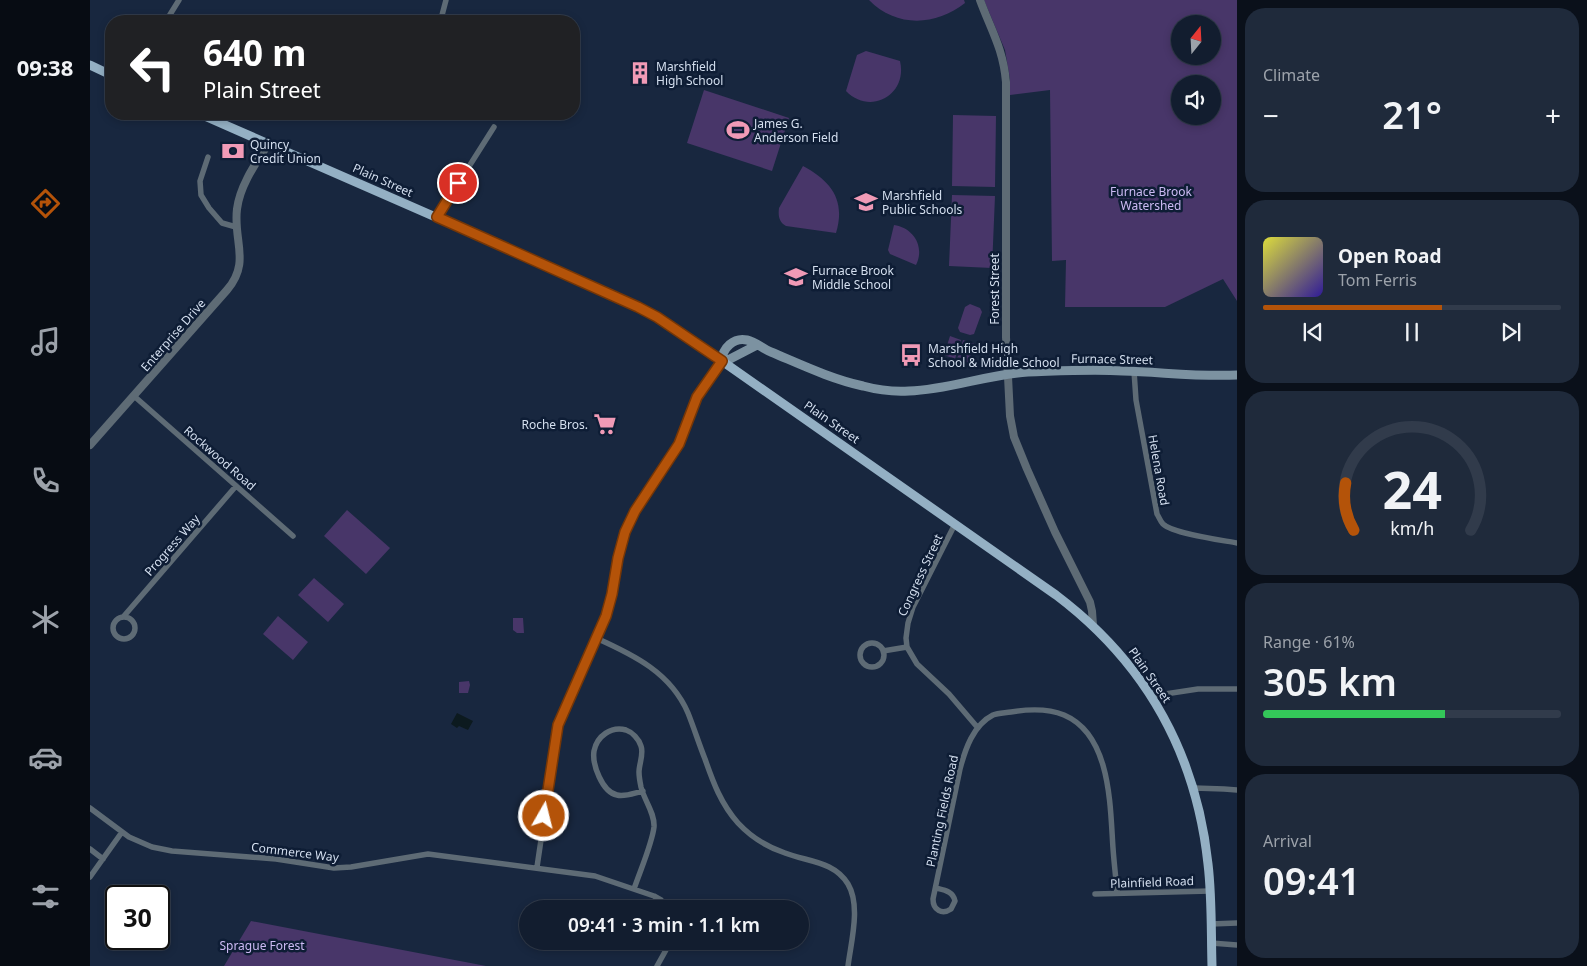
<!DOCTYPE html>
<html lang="en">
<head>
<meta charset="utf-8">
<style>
  :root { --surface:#121d2f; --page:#1f2a3b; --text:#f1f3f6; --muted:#9ca2aa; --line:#313b4b; --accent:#b45309 }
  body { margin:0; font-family:"Noto Sans",sans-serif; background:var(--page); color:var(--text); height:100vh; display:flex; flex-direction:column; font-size:19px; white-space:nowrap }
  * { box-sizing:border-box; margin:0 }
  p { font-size:16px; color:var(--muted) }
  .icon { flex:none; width:28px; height:28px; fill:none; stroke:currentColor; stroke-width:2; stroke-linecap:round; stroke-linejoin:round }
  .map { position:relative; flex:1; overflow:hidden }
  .panel { display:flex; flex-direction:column; gap:8px; padding:8px; background:#0a101a; width:350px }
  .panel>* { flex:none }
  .guide { position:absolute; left:15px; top:15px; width:475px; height:105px; border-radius:20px; box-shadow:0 2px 8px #0003,0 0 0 1px var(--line); background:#202124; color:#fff; overflow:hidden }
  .needle { width:32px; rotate:18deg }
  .tools { position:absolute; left:1081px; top:15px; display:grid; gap:10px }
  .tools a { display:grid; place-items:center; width:50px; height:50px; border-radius:50%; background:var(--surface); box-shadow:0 2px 8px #0003,0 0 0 1px var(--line); font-size:25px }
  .speed { position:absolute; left:15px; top:885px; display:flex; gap:10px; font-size:25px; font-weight:700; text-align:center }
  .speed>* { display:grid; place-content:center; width:65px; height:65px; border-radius:50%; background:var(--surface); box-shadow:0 2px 8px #0003,0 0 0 1px var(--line); line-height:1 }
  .speed .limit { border:2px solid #111; border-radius:8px; background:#fff; color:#111 }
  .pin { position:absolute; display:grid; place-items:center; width:42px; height:42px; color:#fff; margin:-21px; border:2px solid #fff; border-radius:50%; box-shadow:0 1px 5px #0007 }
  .me { position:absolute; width:55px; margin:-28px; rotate:8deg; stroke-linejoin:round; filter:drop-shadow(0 0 4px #0008) }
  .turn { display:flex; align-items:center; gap:18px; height:105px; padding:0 15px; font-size:22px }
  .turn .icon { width:65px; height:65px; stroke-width:2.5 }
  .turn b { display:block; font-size:35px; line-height:42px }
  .big { font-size:38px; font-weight:600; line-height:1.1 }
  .panel .tile { flex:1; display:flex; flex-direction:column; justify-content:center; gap:8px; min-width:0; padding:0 18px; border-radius:20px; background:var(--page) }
  .panel .dial { align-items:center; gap:0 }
  .dial svg { height:130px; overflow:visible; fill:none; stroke:var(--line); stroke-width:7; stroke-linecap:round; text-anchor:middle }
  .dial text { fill:var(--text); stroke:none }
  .song { display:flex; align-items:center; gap:15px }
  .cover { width:60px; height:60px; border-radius:8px; background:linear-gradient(135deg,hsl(60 70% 55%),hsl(250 70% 35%)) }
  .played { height:5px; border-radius:2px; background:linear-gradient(90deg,var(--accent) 60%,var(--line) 60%) }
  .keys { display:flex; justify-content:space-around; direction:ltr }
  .heat { display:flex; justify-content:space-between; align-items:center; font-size:28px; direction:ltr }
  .charge { height:8px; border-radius:4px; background:linear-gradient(90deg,#34c759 61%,var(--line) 0) }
  .trip { position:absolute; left:429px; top:900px; width:290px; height:50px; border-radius:25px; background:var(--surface); box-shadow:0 2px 8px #0003,0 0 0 1px var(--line); font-weight:600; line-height:50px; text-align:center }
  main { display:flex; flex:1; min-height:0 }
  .dock { display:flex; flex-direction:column; width:90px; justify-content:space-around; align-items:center; background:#070c13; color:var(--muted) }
  .dock .icon { width:35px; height:35px }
  .dock .selected { color:var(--accent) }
  .dock b { font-size:22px; color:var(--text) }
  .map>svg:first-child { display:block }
  .green { fill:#483669; fill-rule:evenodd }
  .water { fill:#0c1a1f }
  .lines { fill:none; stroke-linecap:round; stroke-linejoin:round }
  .minor { stroke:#5e6b75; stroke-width:5.5 }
  .tertiary { stroke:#5e6b75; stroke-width:8 }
  .secondary { stroke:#7c92a1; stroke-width:9 }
  .primary { stroke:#94b0c4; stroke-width:9 }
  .route-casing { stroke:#753606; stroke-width:12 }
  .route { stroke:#b45309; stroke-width:9 }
  .labels { text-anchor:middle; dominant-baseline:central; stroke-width:5; stroke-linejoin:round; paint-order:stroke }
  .poi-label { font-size:12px; fill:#d4dfef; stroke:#0e1d35; text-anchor:start }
  .street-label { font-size:12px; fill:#d4dfef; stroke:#0e1d35 }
  .park-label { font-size:12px; fill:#ccbaf3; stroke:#0e1d35 }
</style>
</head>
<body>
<main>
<nav class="dock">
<b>09:38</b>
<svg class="icon selected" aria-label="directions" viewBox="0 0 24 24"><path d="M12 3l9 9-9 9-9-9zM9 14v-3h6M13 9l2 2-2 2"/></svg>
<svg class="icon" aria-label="music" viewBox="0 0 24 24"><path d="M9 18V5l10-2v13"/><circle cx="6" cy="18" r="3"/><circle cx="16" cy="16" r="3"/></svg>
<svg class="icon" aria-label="phone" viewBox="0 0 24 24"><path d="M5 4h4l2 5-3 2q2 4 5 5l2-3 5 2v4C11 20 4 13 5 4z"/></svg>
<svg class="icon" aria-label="climate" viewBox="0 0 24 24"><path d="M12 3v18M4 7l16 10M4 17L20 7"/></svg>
<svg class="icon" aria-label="car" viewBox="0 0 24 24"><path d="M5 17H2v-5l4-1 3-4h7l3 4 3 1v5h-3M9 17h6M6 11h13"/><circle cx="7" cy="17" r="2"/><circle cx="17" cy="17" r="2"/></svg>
<svg class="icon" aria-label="filters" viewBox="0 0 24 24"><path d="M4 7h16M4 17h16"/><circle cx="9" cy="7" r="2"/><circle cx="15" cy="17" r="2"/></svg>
</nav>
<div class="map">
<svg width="1147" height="966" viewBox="0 0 1147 966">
  <rect width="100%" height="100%" fill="#18273f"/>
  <path class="green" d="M 779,0 L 874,0 L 875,3 C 846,26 806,28 779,0 Z
    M 894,0 L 1147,0 L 1147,301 L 1133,279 L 1075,307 L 975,307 L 976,260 L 962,261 L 960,90 L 920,95 L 920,79 L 915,50 ZM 1090,24 L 1122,24 L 1122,56 L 1090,56 ZM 1090,84 L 1122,84 L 1122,116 L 1090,116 Z
    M 776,51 L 810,61 C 818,95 780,116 756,91 L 767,55 Z
    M 614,90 L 699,118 L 682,171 L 597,143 Z
    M 863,115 L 906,116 L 905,187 L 862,186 Z
    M 713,166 C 741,181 756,200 746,233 L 696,226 C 689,222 688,216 689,208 Z
    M 862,195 L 905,196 L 902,268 L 859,266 Z
    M 804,225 C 824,228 835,247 826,265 L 800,254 L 798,250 Z
    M 880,304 L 890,308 L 892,312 L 884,334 L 880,335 L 870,332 L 868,328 L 875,307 Z
    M 860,336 L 871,340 L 865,359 L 854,355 Z
    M 873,340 L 885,344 L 878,363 L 867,359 Z
    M 257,510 L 300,548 L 276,574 L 234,536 Z
    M 224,578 L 254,604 L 238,622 L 208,595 Z
    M 188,616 L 218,642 L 203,660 L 173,634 Z
    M 423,618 L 433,618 L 434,633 L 427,633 L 423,630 Z
    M 379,681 L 380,685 L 378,693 L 369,693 L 369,682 Z
    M 161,921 L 396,966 L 134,966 Z"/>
  <path class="water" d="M 367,713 L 383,721 L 378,730 L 369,726 L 367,728 L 361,724 Z"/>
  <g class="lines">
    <path class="minor" d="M 351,19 L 356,0
      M 76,21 L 89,0
      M 118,157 L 110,181 L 111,195 L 119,208 L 132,223 L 146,227
      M 347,217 L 404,127
      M 1044,371 L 1046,400 L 1067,514 C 1069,517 1070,521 1073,524 C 1084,534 1131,540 1147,543
      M 44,396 L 203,536
      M 865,524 L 823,607 L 818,623 L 816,638 L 817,647 L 827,664 L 859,694 L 888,728
      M 34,616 L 146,486
      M23 628a11 11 0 1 1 22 0a11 11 0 1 1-22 0Z
      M 506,638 C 544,655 581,673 598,713 C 604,728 609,744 615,759 C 623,782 631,804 648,823 C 661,837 677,847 695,853 C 718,862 744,861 758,884 C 771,906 761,942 758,966
      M770 655a12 12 0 1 1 24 0a12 12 0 1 1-24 0Z
      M 793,651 L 817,647
      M 1062,696 L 1108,689 L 1147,689
      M 1104,788 L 1134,789 L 1147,790
      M 0,808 L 39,837 L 62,847 L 82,851 L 186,859 L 244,868 L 261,867 L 338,854 L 505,876 L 564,896 L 571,900 L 578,909
      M 0,849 L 13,859
      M 447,867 L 468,725 L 516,616 L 522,594 L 528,558 L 535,532 L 545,511 L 589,444 L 607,397 L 632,361
      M 0,877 L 32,832
      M 846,888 C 854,890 863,891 865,901 L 861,909 C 852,915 843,910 843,899 L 870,769 C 875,750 883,725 903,715 C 908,713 915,713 921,712 C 939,709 957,708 974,715 C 1021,735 1020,805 1023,848 C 1024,863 1026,878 1027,893
      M 544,889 C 550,871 562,844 564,827 C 565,813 554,800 551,787 C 550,782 549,777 549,772 C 549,764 554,754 551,746 C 549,739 542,732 536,730 C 521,726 507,736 504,751 C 502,764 512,792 527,795 C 535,797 544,793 553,791
      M 1005,894 L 1120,891
      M 1121,924 L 1147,923
      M 1121,943 L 1147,945
      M 567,966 L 581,941"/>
    <path class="tertiary" d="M 890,0 C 901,30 913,48 916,82 L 916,337 L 920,416 L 924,437 L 937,469 L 965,532 L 1000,602 L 1002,611 L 1003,625
      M 0,445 L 137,290 C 161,262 143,241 147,209 C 150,185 166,163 179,143"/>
    <path class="secondary" d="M 667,345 L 640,359 L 632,361 C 632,348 644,337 657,340 C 666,342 673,349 681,352 C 712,365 741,379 773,386 C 788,390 804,392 819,391 C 859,390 898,374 938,372 C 970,371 1002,369 1033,371 C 1071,372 1109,377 1147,375"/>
    <path class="primary" d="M 0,65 L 21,75
      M 110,114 L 519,293 L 567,317 L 632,361 L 966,595 C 1056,663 1106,752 1118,864 C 1122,897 1121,932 1122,966"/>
  </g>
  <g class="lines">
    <defs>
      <path id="route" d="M 368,183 L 347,217 L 548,307 L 567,317 L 632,361 L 607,397 L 589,444 L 545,511 L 535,532 L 528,558 L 522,594 L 516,616 L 468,725 L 454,816"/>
    </defs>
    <use href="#route" class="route-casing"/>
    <use href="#route" class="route"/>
  </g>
  <defs>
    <symbol id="building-bare" viewBox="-9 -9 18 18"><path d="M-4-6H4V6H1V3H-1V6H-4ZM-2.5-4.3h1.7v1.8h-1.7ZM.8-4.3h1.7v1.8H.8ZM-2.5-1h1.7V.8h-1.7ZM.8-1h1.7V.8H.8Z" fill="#f09ab6" stroke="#0e1d35" stroke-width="2.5" paint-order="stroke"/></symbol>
    <symbol id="stadium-bare" viewBox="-9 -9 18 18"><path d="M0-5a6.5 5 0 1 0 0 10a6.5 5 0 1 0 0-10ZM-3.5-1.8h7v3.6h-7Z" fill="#f09ab6" stroke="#0e1d35" stroke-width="2.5" paint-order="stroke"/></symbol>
    <symbol id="bank-bare" viewBox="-9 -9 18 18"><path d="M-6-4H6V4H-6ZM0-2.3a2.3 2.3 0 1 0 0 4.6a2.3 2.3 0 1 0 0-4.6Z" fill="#f09ab6" stroke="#0e1d35" stroke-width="2.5" paint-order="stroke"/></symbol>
    <symbol id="school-bare" viewBox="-9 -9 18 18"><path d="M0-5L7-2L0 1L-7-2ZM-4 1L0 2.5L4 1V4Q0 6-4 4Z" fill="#f09ab6" stroke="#0e1d35" stroke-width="2.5" paint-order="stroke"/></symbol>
    <symbol id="bus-bare" viewBox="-9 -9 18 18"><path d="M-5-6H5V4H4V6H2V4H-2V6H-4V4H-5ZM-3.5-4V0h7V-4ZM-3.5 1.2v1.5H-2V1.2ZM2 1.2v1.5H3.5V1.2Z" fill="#f09ab6" stroke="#0e1d35" stroke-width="2.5" paint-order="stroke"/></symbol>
    <symbol id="supermarket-bare" viewBox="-9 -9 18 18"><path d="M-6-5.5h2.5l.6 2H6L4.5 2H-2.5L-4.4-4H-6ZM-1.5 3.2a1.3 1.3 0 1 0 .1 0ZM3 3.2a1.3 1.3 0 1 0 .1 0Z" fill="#f09ab6" stroke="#0e1d35" stroke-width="2.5" paint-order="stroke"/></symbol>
  </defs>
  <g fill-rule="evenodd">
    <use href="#building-bare" x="534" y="57" width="32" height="32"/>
    <use href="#stadium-bare" x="632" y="114" width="32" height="32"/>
    <use href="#bank-bare" x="127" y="135" width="32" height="32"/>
    <use href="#school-bare" x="760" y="186" width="32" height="32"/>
    <use href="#school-bare" x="690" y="261" width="32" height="32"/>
    <use href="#bus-bare" x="805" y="339" width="32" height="32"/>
    <use href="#supermarket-bare" x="499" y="408" width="32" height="32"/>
  </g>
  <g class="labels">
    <g class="poi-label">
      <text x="566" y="66">Marshfield<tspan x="566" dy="14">High School</tspan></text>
      <text x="664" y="123">James G.<tspan x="664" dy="14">Anderson Field</tspan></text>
      <text x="160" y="144">Quincy<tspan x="160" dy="14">Credit Union</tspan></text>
      <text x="792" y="195">Marshfield<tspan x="792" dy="14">Public Schools</tspan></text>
      <text x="722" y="270">Furnace Brook<tspan x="722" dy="14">Middle School</tspan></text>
      <text x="838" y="348">Marshfield High<tspan x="838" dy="14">School &amp; Middle School</tspan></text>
      <text x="498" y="424" text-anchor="end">Roche Bros.</text>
    </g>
    <g class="street-label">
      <text transform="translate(293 180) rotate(24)">Plain Street</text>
      <text transform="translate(904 289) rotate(-90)">Forest Street</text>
      <text transform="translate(83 335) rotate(-49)">Enterprise Drive</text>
      <text transform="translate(1022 359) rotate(1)">Furnace Street</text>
      <text transform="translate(742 422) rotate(35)">Plain Street</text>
      <text transform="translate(130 458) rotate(41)">Rockwood Road</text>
      <text transform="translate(1069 470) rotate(80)">Helena Road</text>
      <text transform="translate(82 545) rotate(-49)">Progress Way</text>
      <text transform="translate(830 575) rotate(-65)">Congress Street</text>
      <text transform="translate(1060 675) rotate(55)">Plain Street</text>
      <text transform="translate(852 811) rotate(-78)">Planting Fields Road</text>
      <text transform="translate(205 852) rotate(7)">Commerce Way</text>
      <text transform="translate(1062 882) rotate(-2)">Plainfield Road</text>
    </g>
    <g class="park-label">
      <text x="1061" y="191">Furnace Brook<tspan x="1061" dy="14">Watershed</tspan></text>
      <text x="172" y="945">Sprague Forest</text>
    </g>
  </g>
</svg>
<div class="tools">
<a><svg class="needle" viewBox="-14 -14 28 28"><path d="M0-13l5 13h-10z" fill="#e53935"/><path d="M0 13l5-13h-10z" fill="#9ca2aa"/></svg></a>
<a><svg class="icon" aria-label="sound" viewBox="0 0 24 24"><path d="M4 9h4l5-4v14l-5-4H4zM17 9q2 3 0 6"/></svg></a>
</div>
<div class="speed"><div class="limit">30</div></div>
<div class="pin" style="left:368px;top:183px;background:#d93025"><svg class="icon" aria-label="arrive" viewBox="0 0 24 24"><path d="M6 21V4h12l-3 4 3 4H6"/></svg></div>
<svg class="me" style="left:454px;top:816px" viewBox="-20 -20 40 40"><circle r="17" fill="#b45309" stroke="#fff" stroke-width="3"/><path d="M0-11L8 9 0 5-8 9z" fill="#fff"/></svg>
<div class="trip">09:41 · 3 min · 1.1 km</div>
<div class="guide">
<div class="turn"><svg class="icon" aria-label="left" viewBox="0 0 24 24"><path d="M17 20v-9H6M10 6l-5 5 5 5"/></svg><div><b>640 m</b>Plain Street</div></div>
</div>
</div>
<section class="panel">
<div class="tile"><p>Climate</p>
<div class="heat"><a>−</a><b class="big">21°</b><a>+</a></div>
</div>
<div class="tile">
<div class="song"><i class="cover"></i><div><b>Open Road</b><p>Tom Ferris</p></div></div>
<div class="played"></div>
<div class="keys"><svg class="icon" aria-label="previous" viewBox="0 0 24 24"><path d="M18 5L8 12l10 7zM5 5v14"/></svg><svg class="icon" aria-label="pause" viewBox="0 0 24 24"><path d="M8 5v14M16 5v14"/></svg><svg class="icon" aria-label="next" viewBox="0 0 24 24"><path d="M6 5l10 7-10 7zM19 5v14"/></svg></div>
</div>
<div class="tile dial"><svg viewBox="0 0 100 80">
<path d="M14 69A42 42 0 1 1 86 69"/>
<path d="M14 69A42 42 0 0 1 9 40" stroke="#b45309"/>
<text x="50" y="56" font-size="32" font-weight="700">24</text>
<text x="50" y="72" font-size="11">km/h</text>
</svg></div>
<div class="tile"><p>Range · 61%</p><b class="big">305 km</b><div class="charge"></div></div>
<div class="tile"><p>Arrival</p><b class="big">09:41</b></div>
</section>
</main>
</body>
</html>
